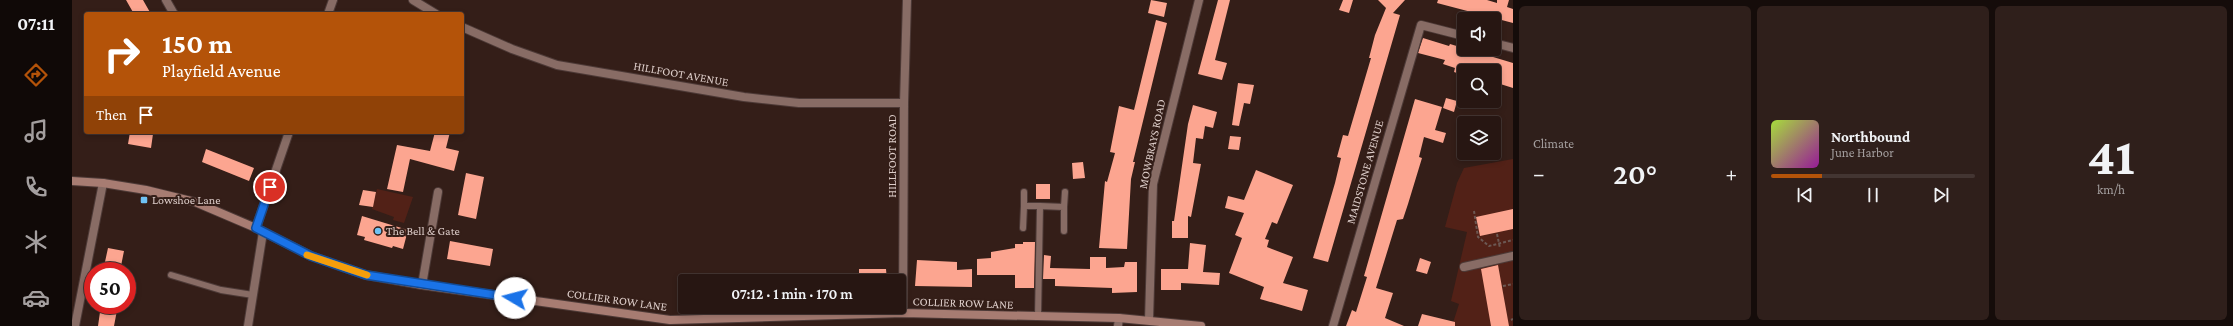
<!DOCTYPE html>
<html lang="en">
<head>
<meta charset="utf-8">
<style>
  :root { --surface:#271612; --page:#2f1f1b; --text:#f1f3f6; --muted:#a49f9f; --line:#433532; --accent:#b45309 }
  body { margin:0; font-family:"Crimson Pro",serif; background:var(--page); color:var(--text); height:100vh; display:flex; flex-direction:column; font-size:15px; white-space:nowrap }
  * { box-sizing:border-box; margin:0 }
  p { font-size:13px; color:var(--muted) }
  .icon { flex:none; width:22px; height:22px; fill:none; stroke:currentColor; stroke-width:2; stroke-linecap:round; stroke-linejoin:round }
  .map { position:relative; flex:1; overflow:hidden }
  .drawer { display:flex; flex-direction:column; gap:6px; padding:6px; background:#150c0a; width:720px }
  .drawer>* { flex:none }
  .hud { position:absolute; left:12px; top:12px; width:380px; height:122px; border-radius:4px; box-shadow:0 2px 6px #0003,0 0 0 1px var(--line); background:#b45309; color:#fff; overflow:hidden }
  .buttons { position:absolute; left:1385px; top:12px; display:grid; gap:8px }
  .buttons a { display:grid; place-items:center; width:44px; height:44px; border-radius:4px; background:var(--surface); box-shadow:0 2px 6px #0003,0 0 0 1px var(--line); font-size:20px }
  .speed { position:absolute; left:12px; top:262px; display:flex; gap:8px; font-size:20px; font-weight:700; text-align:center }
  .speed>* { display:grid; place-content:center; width:52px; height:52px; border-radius:50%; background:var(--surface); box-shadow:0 2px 6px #0003,0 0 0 1px var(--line); line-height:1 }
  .speed .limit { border:6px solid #d22; background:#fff; color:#111 }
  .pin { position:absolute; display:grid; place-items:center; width:34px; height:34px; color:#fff; margin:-17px; border:2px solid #fff; border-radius:50%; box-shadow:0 1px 4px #0007 }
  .me { position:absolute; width:44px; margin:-22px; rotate:278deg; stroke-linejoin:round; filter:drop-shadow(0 0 3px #0008) }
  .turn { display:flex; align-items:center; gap:14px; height:84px; padding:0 12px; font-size:18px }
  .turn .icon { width:52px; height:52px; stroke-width:2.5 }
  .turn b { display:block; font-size:28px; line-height:34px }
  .then { display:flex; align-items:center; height:38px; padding:0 12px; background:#0003; gap:8px; font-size:15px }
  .big { font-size:30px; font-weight:600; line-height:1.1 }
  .drawer .tile { flex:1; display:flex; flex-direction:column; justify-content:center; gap:6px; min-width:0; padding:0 14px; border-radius:6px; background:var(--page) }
  .drawer .dial { align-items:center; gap:0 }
  .dial b { font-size:52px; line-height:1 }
  .song { display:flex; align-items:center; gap:12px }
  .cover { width:48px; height:48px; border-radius:6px; background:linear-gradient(135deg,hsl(80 70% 55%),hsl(300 70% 35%)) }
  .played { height:4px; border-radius:2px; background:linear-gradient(90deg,var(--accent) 25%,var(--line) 25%) }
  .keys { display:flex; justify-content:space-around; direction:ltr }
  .heat { display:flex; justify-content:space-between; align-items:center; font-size:22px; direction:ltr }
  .drawer .tiles { flex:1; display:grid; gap:6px; grid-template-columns:repeat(3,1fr) }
  .trip { position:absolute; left:606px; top:274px; width:228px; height:40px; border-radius:4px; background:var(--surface); box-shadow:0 2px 6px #0003,0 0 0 1px var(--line); font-weight:600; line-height:40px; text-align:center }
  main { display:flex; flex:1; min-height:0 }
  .tabs { display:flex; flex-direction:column; width:72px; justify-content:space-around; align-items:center; background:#100907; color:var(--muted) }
  .tabs .icon { width:28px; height:28px }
  .tabs .active { color:var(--accent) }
  .tabs b { font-size:18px; color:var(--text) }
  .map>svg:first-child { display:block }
  .green { fill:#522117 }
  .building { fill:#fca590 }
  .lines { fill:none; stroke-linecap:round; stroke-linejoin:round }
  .service-casing { stroke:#4d3a37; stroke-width:8 }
  .minor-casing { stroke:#4d3a37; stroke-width:10 }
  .secondary-casing { stroke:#4d3a37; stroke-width:10 }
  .path { stroke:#6c5853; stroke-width:2; stroke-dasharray:3 2; stroke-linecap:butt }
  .service { stroke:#886c65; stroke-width:6 }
  .minor { stroke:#886c65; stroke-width:8 }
  .secondary { stroke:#a77c72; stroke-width:8 }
  .route-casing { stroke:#114b97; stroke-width:10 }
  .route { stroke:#1a73e8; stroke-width:7 }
  .slow { stroke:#f59e0b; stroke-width:7 }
  .poi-dot { fill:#6fc2f4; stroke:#341e18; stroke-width:1.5 }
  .labels { text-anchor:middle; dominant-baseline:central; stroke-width:4; stroke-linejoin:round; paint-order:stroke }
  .street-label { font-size:12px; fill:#ddcdc9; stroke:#341e18 }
  .poi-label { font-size:12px; fill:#ddcdc9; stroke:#341e18; text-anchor:start }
</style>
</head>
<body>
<main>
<nav class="tabs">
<b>07:11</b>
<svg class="icon active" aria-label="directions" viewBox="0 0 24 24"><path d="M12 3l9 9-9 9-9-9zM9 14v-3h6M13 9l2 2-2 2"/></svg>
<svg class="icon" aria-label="music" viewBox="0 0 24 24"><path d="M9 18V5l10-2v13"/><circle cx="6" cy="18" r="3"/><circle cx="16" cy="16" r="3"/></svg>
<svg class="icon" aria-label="phone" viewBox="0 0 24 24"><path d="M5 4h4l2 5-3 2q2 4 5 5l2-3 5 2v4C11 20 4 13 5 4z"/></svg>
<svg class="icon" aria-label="climate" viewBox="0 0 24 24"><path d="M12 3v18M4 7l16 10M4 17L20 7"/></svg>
<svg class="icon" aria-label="car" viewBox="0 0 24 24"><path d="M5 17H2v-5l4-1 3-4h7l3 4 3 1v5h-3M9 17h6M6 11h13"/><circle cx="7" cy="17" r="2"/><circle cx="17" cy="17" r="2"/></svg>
</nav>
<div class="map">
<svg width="1441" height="326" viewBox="0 0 1441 326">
  <rect width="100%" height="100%" fill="#341e18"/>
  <path class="green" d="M 1441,159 L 1441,326 L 1380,326 L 1387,304 L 1379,301 L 1395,232 L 1373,227 L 1385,183 L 1392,168 Z
    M 305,189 L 341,197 L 332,223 L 321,220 L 322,217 L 300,209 Z"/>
  <path class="building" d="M 54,0 L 71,0 L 79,14 L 62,14 Z
    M 1079,0 L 1095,3 L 1092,17 L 1076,13 Z
    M 1146,0 L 1158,0 L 1143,60 L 1155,63 L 1150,80 L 1126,74 Z
    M 1271,0 L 1281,0 L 1277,13 L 1267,10 Z
    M 1306,0 L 1333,0 L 1321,13 L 1328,15 L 1256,262 L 1241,258 L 1263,183 L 1269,158 L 1265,157 L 1271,135 L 1276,136 L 1299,58 L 1297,58 L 1303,35 L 1314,8 Z
    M 1366,0 L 1415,0 L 1425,3 L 1425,0 L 1437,0 L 1435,7 L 1441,9 L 1441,23 L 1365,3 Z
    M 1084,20 L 1095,23 L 1061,162 L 1063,162 L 1059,179 L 1055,249 L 1027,248 L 1033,181 L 1035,182 L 1043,153 L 1038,152 L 1047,106 L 1062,110 Z
    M 1351,38 L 1377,46 L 1378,44 L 1441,63 L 1441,88 L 1422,82 L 1422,71 L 1392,71 L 1391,75 L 1382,72 L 1383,68 L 1371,64 L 1373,60 L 1346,53 Z
    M 1166,83 L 1182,85 L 1178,104 L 1172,103 L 1167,126 L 1160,125 Z
    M 1374,98 L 1385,101 L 1382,112 L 1371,108 Z
    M 1343,99 L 1370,107 L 1363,130 L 1374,133 L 1371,143 L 1352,137 L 1347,157 L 1350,158 L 1336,204 L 1331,219 L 1325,220 L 1304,288 L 1321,293 L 1313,318 L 1332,326 L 1274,326 L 1280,310 L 1284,312 L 1295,277 L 1292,276 Z
    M 1121,105 L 1145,112 L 1141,128 L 1133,126 L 1131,139 L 1124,138 L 1121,163 L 1129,164 L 1119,217 L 1116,216 L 1116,238 L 1100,238 L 1100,221 L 1102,221 L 1116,124 Z
    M 58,132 L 81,134 L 79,148 L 56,144 Z
    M 363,132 L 378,132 L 374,148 L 387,151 L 382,171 L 338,159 L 331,192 L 315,189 L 325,145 L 358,151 Z
    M 1158,136 L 1169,137 L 1167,150 L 1156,149 Z
    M 134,149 L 182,168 L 177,181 L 130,162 Z
    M 1011,162 L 1013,178 L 1001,179 L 1000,163 Z
    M 1184,170 L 1221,185 L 1205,224 L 1200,222 L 1193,239 L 1197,240 L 1195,247 L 1221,257 L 1211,283 L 1236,290 L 1230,311 L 1188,299 L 1192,287 L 1157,273 L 1170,238 L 1163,235 L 1172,213 L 1153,208 L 1156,196 L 1172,200 Z
    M 394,173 L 412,177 L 404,219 L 386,215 Z
    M 964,184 L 978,184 L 978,199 L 964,199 Z
    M 291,190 L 304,192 L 301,207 L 287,205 Z
    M 1441,209 L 1441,229 L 1408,236 L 1404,217 Z
    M 290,216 L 336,230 L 331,249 L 321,246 L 320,248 L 292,240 L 293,237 L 285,235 Z
    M 378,241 L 421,249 L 418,266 L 375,259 Z
    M 951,242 L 963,242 L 962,288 L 943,288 L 943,275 L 905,275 L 905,259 L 919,258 L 919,252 L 943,248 L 943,244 L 951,244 Z
    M 1118,243 L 1134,245 L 1131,272 L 1148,273 L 1147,285 L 1109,283 L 1109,290 L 1089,290 L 1089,269 L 1116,269 Z
    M 36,248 L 52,251 L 48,271 L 31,271 Z
    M 972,255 L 979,256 L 978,268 L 1018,269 L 1018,257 L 1034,257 L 1034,268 L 1052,267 L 1053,262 L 1065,262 L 1065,292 L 1040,293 L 1040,288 L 983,286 L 983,279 L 971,279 Z
    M 1348,258 L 1359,262 L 1355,274 L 1344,271 Z
    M 845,260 L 885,262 L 885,270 L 900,269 L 900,287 L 843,286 Z
    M 1426,265 L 1437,326 L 1419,326 L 1409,269 Z
    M 787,269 L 814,269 L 815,281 L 787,281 Z
    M 29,305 L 46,305 L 42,326 L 26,326 Z
    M 1350,314 L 1383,322 L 1383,326 L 1346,326 Z"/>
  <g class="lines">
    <defs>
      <path id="service" d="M 952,206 L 952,192
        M 992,207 L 993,192
        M 951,228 L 952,206 L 968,206
        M 99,275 L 149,290 L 181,295
        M 966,317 L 968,206 L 992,207 L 992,231"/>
      <path id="minor" d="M 94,0 L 102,14
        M 341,0 L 364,14
        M 256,14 L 261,0
        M 390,27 L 440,49 L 485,65 L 672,97 L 727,103 L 832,103
        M 1422,43 L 1441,48
        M 184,228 L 217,132
        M 1392,267 L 1441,256
        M 350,285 L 366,192
        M 831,313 L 832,103 L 835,0
        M 1077,320 L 1081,184 L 1127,0
        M 3,326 L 31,183
        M 176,326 L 191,232
        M 1046,326 L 1047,318
        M 1261,326 L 1349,25 L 1392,36"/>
      <path id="secondary" d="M 0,181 L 31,183 L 74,190 L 123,202 L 184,228 L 239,256 L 294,275 L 350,285 L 598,320 L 831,313 L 1047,318 L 1129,326"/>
    </defs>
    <use href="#service" class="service-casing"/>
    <use href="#minor" class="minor-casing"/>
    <use href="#secondary" class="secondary-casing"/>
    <path class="path" d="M 1402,211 L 1406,237 L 1417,246 L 1441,240
      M 1425,234 L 1428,248
      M 1431,286 L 1441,284
      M 1439,320 L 1441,319"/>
    <use href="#service" class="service"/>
    <use href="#minor" class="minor"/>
    <use href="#secondary" class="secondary"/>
  </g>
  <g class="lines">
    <defs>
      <path id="route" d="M 198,187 L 184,228 L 239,256 L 294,275 L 443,298"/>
    </defs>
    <use href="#route" class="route-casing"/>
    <use href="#route" class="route"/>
    <path class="slow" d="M 235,255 L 295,275"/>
  </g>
  <g class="poi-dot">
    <rect x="68" y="196" width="8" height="8" rx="2"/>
    <circle cx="306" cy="231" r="4"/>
  </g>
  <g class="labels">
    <g class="street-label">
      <text transform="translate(609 74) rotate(10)">HILLFOOT AVENUE</text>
      <text transform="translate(1080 144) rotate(-78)">MOWBRAYS ROAD</text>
      <text transform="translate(820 156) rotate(-90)">HILLFOOT ROAD</text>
      <text transform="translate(1293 172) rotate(-74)">MAIDSTONE AVENUE</text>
      <text transform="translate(545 300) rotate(8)">COLLIER ROW LANE</text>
      <text transform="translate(891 303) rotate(2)">COLLIER ROW LANE</text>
    </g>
    <g class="poi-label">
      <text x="80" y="200">Lowshoe Lane</text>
      <text x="314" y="231">The Bell &amp; Gate</text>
    </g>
  </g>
</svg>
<div class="buttons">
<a><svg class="icon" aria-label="sound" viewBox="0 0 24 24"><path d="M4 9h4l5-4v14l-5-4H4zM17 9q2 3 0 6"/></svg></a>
<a><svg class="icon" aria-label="search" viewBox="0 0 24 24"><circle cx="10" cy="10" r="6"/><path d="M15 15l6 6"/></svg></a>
<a><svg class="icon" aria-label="layers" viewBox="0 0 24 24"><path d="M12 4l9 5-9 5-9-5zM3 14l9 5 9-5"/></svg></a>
</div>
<div class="speed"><div class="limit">50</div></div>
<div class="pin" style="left:198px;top:187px;background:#d93025"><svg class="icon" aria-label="arrive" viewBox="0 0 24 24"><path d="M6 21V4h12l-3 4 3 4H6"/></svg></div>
<svg class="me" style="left:443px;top:298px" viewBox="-20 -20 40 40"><circle r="19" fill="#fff"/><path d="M0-13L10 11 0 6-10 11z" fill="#1a73e8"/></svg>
<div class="trip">07:12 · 1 min · 170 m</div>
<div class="hud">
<div class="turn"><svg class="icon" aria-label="right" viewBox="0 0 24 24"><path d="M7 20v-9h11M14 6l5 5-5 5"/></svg><div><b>150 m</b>Playfield Avenue</div></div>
<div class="then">Then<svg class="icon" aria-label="arrive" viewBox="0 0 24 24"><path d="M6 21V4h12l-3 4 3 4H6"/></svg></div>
</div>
</div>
<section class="drawer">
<div class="tiles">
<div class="tile"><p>Climate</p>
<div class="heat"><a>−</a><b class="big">20°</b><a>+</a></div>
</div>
<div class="tile">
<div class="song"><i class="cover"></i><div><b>Northbound</b><p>June Harbor</p></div></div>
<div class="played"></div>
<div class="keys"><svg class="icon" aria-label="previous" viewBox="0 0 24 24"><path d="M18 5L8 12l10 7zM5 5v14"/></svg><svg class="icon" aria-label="pause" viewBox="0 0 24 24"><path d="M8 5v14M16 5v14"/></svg><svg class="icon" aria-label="next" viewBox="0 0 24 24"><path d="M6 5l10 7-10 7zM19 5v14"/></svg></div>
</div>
<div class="tile dial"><b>41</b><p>km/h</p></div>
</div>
</section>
</main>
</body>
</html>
